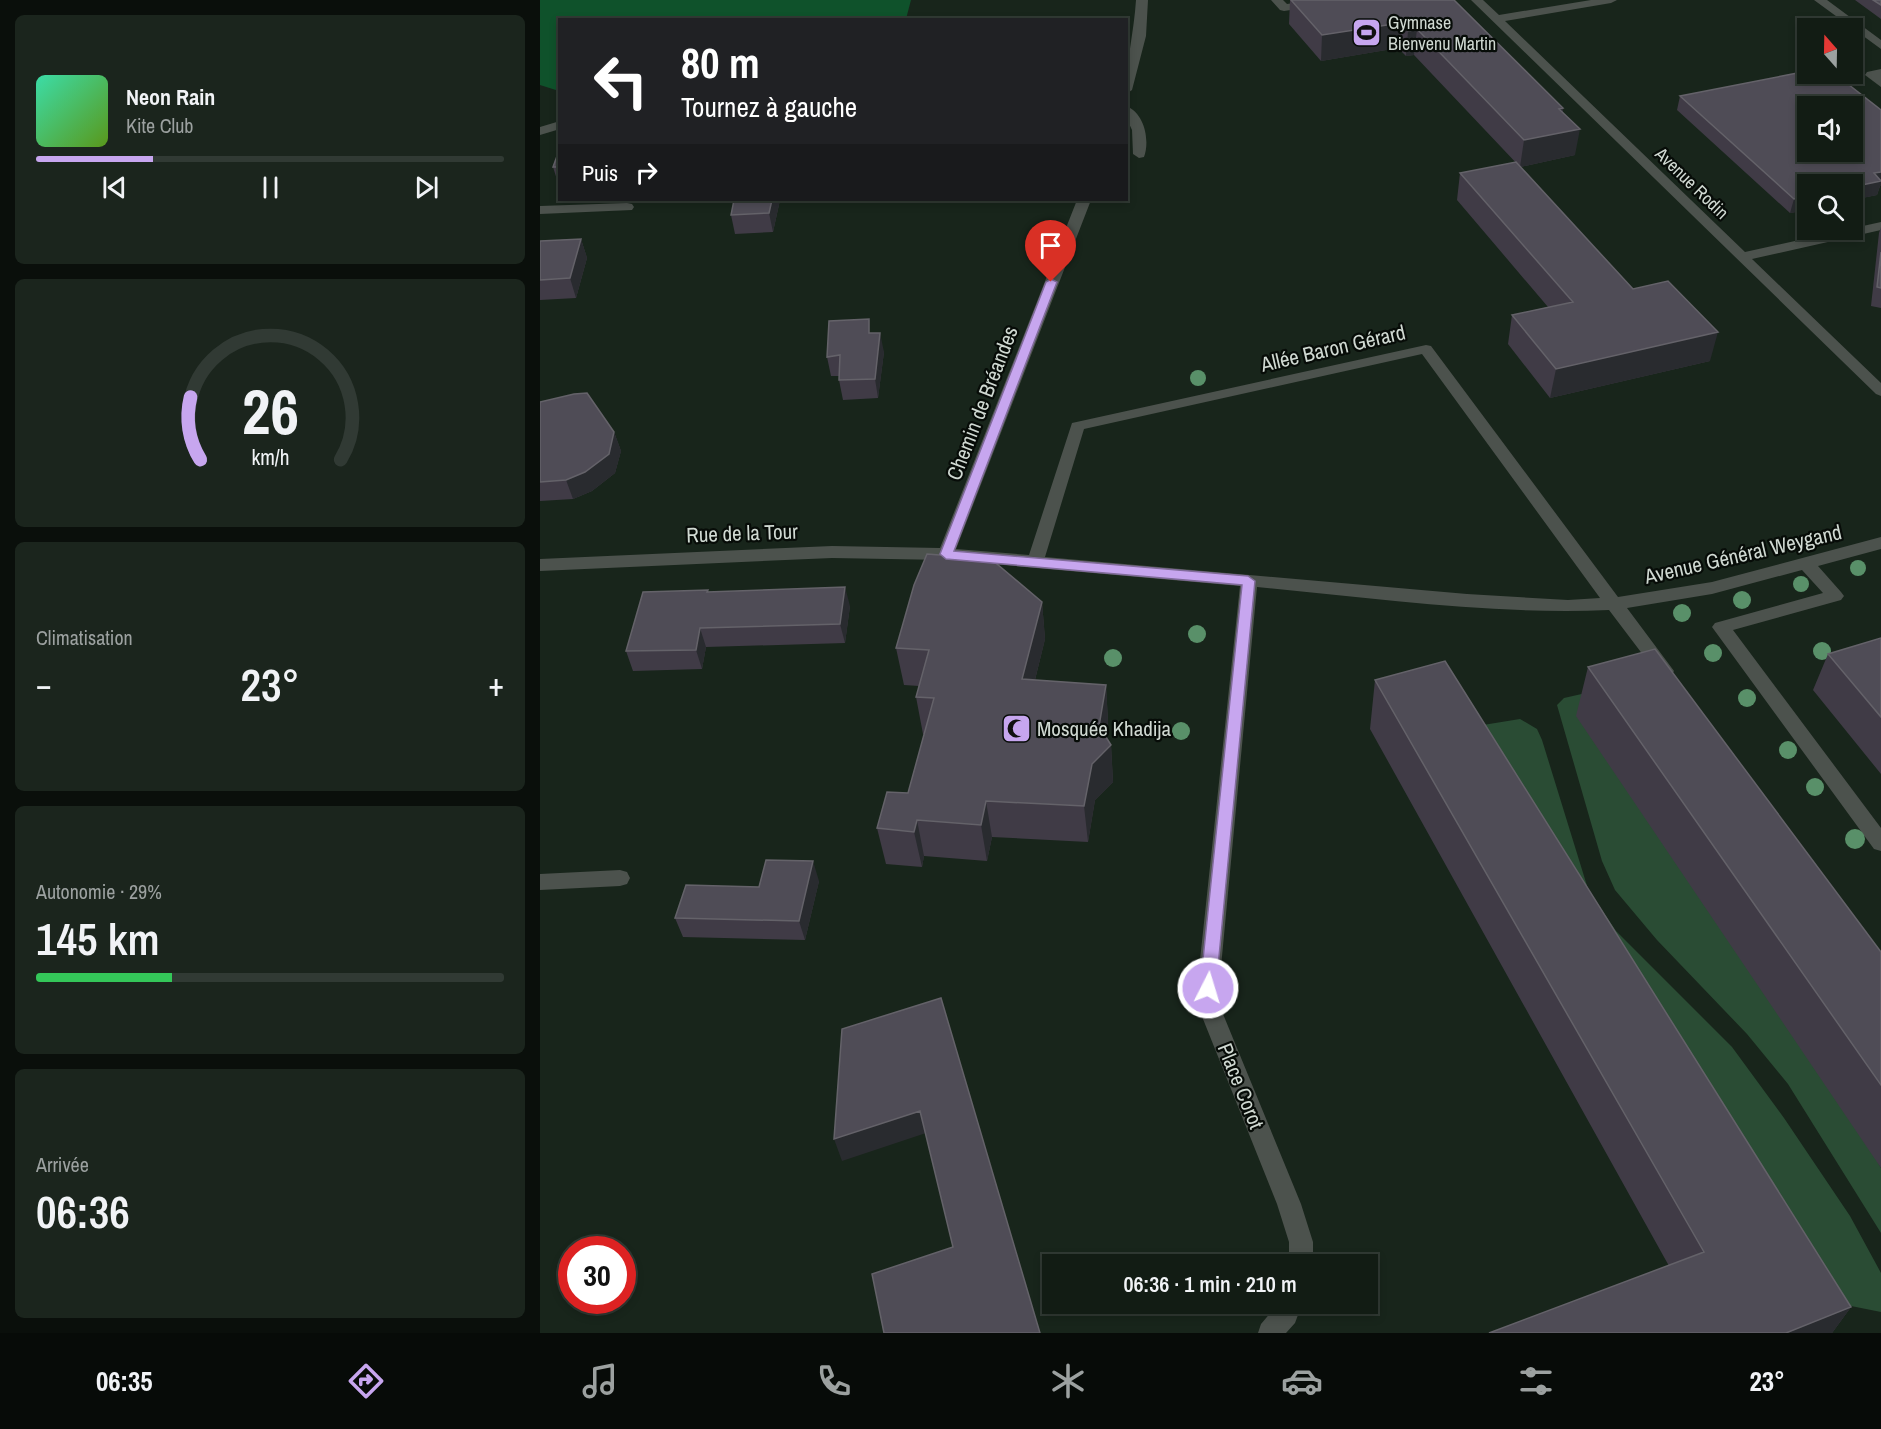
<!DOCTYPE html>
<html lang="fr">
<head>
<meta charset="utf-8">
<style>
  :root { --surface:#121c14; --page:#1b251d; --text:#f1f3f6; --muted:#9ca1a0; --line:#313a34; --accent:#c7a6ef }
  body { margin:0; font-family:"Archivo Narrow",sans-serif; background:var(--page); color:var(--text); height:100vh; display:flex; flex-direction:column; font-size:22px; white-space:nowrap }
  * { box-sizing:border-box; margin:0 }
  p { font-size:20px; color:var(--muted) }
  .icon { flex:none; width:33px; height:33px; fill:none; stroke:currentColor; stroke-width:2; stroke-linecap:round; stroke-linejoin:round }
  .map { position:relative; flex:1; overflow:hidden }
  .details { display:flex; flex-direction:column; gap:15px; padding:15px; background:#0a0f0b; width:540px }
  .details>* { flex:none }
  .hud { position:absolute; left:18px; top:18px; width:570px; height:183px; border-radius:0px; box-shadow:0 3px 9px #0003,0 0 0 2px var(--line); background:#202124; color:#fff; overflow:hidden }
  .needle { width:39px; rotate:340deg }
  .buttons { position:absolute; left:1257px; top:18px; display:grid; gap:12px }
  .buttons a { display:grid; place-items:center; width:66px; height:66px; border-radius:0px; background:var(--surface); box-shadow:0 3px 9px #0003,0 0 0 2px var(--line); font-size:30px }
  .speed { position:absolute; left:18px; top:1236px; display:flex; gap:12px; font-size:30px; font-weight:700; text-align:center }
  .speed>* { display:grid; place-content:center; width:78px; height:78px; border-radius:50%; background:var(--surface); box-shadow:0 3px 9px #0003,0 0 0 2px var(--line); line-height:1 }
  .speed .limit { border:9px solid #d22; background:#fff; color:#111 }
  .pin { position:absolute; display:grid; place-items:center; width:51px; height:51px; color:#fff; margin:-62px -26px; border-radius:50% 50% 50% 0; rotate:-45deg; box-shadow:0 0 6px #0007 }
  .pin .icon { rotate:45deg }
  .me { position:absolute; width:66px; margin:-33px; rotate:5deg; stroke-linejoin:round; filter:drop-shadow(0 0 4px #0008) }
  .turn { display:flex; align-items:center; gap:21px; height:126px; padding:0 24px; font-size:27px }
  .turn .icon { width:78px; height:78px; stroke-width:2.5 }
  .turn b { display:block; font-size:42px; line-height:51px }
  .then { display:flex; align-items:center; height:57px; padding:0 24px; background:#0003; gap:12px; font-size:22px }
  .big { font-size:45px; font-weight:600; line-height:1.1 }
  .details .card { flex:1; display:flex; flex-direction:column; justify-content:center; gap:9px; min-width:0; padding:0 21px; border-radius:9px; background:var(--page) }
  .details .dial { align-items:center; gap:0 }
  .dial svg { height:156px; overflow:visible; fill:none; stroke:var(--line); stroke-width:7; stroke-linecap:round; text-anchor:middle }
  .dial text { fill:var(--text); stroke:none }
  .song { display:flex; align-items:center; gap:18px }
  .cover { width:72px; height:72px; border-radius:9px; background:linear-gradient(135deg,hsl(160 70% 55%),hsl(90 70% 35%)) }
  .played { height:6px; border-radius:3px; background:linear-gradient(90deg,var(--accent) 25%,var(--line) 25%) }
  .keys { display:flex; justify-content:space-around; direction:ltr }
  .heat { display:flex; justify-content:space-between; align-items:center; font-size:33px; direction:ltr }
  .charge { height:9px; border-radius:4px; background:linear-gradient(90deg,#34c759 29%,var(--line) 0) }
  .trip { position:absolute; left:502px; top:1254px; width:336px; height:60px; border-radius:0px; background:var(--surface); box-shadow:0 3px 9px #0003,0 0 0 2px var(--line); font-weight:600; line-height:60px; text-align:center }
  .menu { display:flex; height:96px; justify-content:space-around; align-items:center; background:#070b08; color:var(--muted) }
  .menu .icon { width:42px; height:42px }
  .menu .on { color:var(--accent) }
  .menu b { font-size:27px; color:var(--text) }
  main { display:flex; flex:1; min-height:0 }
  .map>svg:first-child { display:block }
  .green { fill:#2a4c34 }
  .forest { fill:#0f522b }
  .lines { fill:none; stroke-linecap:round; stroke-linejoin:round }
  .minor { fill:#4c524d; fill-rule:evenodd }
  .tree { fill:#599069 }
  .wall { fill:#403b46 }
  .shaded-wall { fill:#292b2f }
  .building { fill:#4f4c56; stroke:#646269; stroke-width:1.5; fill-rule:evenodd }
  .route { fill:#c7a6ef; stroke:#816c9b; stroke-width:1.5 }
  .labels { text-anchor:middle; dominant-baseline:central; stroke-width:4.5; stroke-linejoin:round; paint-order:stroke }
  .far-poi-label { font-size:18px; fill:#d0d9d2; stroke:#070c08; text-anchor:start }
  .far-street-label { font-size:18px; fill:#d0d9d2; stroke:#070c08 }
  .street-label { font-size:21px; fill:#d0d9d2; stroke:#070c08 }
  .poi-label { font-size:21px; fill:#d0d9d2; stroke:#070c08; text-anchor:start }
</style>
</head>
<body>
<main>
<section class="details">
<div class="card">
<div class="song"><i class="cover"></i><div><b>Neon Rain</b><p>Kite Club</p></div></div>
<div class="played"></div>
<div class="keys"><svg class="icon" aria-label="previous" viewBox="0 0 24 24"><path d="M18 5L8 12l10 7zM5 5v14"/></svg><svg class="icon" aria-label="pause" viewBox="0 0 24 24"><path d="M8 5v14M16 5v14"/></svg><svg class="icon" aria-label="next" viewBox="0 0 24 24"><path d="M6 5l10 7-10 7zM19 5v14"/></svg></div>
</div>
<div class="card dial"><svg viewBox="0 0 100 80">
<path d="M14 69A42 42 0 1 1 86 69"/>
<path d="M14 69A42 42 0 0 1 9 37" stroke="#c7a6ef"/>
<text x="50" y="56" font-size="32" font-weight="700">26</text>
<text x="50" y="72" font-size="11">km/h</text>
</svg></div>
<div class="card"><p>Climatisation</p>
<div class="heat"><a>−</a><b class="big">23°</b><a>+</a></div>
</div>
<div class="card"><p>Autonomie · 29%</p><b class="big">145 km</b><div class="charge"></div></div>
<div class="card"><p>Arrivée</p><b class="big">06:36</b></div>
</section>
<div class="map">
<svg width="1341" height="1333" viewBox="0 0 1341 1333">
  <rect width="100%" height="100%" fill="#18251b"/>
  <path class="green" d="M 1068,688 L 1341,1168 L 1341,1233 L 1248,1084 L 1207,1034 L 1117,940 L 1075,890 L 1062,861 L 1017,705 L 1024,698 Z
    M 980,719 L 997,729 L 1002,740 L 1048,889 L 1076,931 L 1192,1047 L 1244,1118 L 1310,1216 L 1341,1273 L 1341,1312 L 1306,1305 L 943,725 Z"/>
  <path class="forest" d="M 0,0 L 371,0 L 366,19 L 20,20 L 19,91 L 0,85 Z"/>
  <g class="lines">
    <path class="minor" d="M 596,0 L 608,0 L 606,36 L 592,90 L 586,94 C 586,62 594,32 596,0 Z
      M 731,0 L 743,0 L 747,4 L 775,0 L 804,0 L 798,3 L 744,11 L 740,10 Z
      M 931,0 L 943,0 L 959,15 L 1051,0 L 1077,0 L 1071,3 L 965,21 L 1205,252 L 1341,222 L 1341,230 L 1212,259 L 1341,383 L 1341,396 L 1336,394 Z
      M 1274,0 L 1287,0 L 1341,40 L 1341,49 Z
      M 1341,69 L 1341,87 L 1325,75 L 1327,72 Z
      M 586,106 C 605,113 610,141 604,157 L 599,158 L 593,154 L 592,130 L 586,117 Z
      M 20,121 L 20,129 L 0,135 L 0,127 Z
      M 537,200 L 551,200 L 416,549 L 489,555 L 532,423 L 886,345 L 891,346 L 1078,597 L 1172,582 L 1341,537 L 1341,549 L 1278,566 L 1301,592 L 1304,596 L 1301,600 L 1193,630 L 1341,828 L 1341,851 L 1334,849 L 1172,627 L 1175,623 L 1283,593 L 1262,570 L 1172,594 L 1087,608 L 1134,671 L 1131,676 L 1125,678 L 1119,676 L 1069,610 C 952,615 833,598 717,587 L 679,988 L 683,1014 L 761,1204 L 773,1242 L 773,1264 L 749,1264 L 749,1242 L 737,1204 L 661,1014 L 657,988 L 700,586 L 406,560 L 292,558 L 0,571 L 0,559 L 292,546 L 400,548 ZM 882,354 L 1060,598 L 1028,600 L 927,594 L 505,557 L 544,429 Z
      M 87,203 L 92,204 L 94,207 L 92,210 L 0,214 L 0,206 Z
      M 80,870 L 87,872 L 90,878 L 87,884 L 80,886 L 0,890 L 0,874 Z
      M 738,1304 L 762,1304 L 755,1323 L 746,1333 L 718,1333 L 721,1324 Z"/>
  </g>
  <g class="tree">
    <circle cx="658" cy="378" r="8"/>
    <circle cx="1318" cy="568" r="8"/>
    <circle cx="1261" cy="584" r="8"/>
    <circle cx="1202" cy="600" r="9"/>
    <circle cx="1142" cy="613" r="9"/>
    <circle cx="657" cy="634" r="9"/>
    <circle cx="1282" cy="651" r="9"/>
    <circle cx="1173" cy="653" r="9"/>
    <circle cx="573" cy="658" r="9"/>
    <circle cx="1207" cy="698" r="9"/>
    <circle cx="641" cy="731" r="9"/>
    <circle cx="1248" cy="750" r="9"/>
    <circle cx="1275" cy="787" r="9"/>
    <circle cx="1315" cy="839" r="10"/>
  </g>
  <path class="wall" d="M 750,0 L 914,0 L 1023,108 L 1023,112 L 1035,155 L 980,167 L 874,55 L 866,56 L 858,48 L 781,61 L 749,24 Z
    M 1315,0 L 1341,0 L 1341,19 Z
    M 1140,96 L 1341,110 L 1341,185 L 1340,186 L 1337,195 L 1312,200 L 1312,184 L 1268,184 L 1268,210 L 1250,213 L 1137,110 Z
    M 20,148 L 20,186 L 19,186 L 13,167 Z
    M 920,173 L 1093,289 L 1170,361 L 1010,398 L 968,344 L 972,315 L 1008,307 L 917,200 Z
    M 194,200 L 240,200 L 233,232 L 195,234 L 191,215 Z
    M 1341,227 L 1341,308 L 1331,306 L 1339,233 Z
    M 41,239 L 47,258 L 36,298 L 0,300 L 0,241 Z
    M 331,333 L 344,352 L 338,398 L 303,400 L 299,380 L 299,376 L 291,376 L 287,357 Z
    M 0,402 L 74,432 L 81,451 L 75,473 L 52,491 L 33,499 L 0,501 Z
    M 168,592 L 310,606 L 305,643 L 166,647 L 162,669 L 93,671 L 86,651 Z
    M 502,602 L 505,639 L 495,680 L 566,685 L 568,722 L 566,737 L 571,745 L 573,782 L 555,800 L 548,842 L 452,837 L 447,861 L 384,856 L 382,867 L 346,864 L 337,828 L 368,793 L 384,734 L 383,734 L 376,697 L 379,686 L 364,685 L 356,648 Z
    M 1341,638 L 1341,774 L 1273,690 L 1288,654 Z
    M 1048,667 L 1341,952 L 1341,1168 L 1036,716 Z
    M 835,680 L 1311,1307 L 1292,1333 L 949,1333 L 1129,1266 L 830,729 Z
    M 279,881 L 265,940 L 143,937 L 135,918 L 219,887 Z"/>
  <path class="shaded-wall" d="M 860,23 L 858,48 L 781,61 L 782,35 Z
    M 877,29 L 874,55 L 866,56 L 868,31 Z
    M 1023,108 L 1019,133 L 1040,129 L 1035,155 L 980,167 L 984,140 L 1019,109 Z
    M 1341,172 L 1341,185 L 1340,186 L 1337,195 L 1312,200 L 1312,187 L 1334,173 Z
    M 1268,196 L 1268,210 L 1250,213 L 1254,199 Z
    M 232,200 L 240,200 L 233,232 L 229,213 Z
    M 41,239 L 47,258 L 36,298 L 30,278 Z
    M 1178,332 L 1170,361 L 1010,398 L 1016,369 Z
    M 340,333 L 344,352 L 338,398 L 335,379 Z
    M 74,432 L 81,451 L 75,473 L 52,491 L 33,499 L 26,480 Z
    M 305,587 L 310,606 L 305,643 L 300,624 Z
    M 502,602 L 505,639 L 486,716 L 482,679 Z
    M 160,628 L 166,647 L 162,669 L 156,650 Z
    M 566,685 L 568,722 L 563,752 L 571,745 L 573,782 L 555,800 L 548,842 L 544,806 Z
    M 446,801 L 452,837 L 447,861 L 441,825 Z
    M 377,820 L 384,856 L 382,867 L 374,832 Z
    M 273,861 L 279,881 L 265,940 L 259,921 Z
    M 380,1111 L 386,1133 L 302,1161 L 294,1139 Z
    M 1311,1307 L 1292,1333 L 1246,1333 Z"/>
  <path class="building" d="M 751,0 L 914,0 L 1023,108 L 1019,109 L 1040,129 L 984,140 L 877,29 L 868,31 L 860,23 L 782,35 Z
    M 1333,0 L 1341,0 L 1341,5 Z
    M 1268,71 L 1268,74 L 1295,74 L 1341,110 L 1341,172 L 1334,173 L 1341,181 L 1312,187 L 1312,184 L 1268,184 L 1268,196 L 1254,199 L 1140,96 ZM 1268,106 L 1312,106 L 1312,152 L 1268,152 Z
    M 20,148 L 20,167 L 13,167 Z
    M 976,162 L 1093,289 L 1128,281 L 1178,332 L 1016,369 L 972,315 L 1033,302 L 920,173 Z
    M 194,200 L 232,200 L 229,213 L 191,215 Z
    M 41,239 L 30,278 L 0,280 L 0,241 Z
    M 1341,252 L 1341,288 L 1337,287 Z
    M 329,319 L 329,333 L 340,333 L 335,379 L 299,380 L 300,355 L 287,357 L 289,321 Z
    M 47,393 L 74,432 L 69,454 L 45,472 L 26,480 L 0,482 L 0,402 L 34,394 Z
    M 387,554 L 451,559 L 502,602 L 482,679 L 566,685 L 559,726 L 571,745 L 552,764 L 544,806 L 446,801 L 441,825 L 377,820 L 374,832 L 337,828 L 347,792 L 368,793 L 394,698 L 376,697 L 389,650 L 356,648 L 374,585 Z
    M 305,587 L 300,624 L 160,628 L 156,650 L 86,651 L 103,592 L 168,590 L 167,592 Z
    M 1341,638 L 1341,717 L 1288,654 Z
    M 1115,649 L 1341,952 L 1341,1085 L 1048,667 Z
    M 905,661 L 1311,1307 L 1246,1333 L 949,1333 L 1164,1252 L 835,680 Z
    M 226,860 L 273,861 L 259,921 L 135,918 L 146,885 L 219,887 Z
    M 401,998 L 500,1333 L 344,1333 L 332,1274 L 413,1247 L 380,1111 L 294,1139 L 302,1029 Z"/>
  <path class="route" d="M 511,279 L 517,282 L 414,551 L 708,576 L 715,581 L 676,988 L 674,993 L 668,995 L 662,993 L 660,988 L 702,585 L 406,559 L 400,554 L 506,282 Z"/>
  <defs>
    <symbol id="stadium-square" viewBox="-11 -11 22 22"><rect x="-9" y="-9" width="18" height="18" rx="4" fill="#c7a6ef" stroke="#070c08"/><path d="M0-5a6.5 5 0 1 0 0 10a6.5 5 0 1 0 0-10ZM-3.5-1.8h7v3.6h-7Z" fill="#111"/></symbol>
    <symbol id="mosque-square" viewBox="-11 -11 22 22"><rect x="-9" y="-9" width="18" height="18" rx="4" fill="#c7a6ef" stroke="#070c08"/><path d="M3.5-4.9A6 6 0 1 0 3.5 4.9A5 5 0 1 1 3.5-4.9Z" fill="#111"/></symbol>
  </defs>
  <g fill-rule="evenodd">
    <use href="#stadium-square" x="810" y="16" width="33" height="33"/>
    <use href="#mosque-square" x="460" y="712" width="33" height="33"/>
  </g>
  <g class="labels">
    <g class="far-poi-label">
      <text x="848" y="22">Gymnase<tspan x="848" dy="21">Bienvenu Martin</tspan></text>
    </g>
    <g class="far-street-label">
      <text transform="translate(1152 183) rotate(44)">Avenue Rodin</text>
    </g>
    <g class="street-label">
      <text transform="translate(793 348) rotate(-13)">Allée Baron Gérard</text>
      <text transform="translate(442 403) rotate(-69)">Chemin de Bréandes</text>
      <text transform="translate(202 533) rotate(-2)">Rue de la Tour</text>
      <text transform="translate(1203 554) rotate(-13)">Avenue Général Weygand</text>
      <text transform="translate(701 1086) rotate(68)">Place Corot</text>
    </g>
    <g class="poi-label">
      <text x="497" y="728">Mosquée Khadija</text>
    </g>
  </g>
</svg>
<div class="buttons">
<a><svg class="needle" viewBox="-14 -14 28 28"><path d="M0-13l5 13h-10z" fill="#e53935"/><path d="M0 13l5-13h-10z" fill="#9ca1a0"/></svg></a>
<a><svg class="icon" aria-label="sound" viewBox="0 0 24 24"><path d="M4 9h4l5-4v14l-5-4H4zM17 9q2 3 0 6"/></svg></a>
<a><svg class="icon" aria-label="search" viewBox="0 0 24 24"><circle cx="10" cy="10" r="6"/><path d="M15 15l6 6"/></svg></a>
</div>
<div class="speed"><div class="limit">30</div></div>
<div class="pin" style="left:511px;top:282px;background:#d93025"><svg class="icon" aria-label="arrive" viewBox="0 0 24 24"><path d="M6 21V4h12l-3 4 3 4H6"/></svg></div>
<svg class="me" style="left:668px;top:988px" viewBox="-20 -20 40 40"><circle r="17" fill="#c7a6ef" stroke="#fff" stroke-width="3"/><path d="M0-11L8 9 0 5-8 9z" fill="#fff"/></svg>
<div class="trip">06:36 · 1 min · 210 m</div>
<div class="hud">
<div class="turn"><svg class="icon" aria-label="left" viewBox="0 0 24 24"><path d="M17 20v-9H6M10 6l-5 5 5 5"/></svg><div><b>80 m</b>Tournez à gauche</div></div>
<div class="then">Puis<svg class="icon" aria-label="right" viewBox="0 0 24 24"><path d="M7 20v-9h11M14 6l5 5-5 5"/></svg></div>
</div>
</div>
</main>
<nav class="menu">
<b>06:35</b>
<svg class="icon on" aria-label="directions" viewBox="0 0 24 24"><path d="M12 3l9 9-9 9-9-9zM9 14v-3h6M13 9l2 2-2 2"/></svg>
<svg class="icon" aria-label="music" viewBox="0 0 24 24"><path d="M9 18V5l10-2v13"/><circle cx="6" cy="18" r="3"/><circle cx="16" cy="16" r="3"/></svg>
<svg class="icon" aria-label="phone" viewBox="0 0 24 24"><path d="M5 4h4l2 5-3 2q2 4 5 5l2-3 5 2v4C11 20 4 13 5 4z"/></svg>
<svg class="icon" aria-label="climate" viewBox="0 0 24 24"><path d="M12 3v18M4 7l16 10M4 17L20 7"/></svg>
<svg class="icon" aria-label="car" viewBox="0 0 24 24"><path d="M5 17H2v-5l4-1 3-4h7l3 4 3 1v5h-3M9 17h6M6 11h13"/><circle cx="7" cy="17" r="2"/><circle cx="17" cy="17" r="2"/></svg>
<svg class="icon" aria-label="filters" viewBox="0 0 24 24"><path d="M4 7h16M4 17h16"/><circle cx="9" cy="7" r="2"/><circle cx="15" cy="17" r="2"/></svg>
<b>23°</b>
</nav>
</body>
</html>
